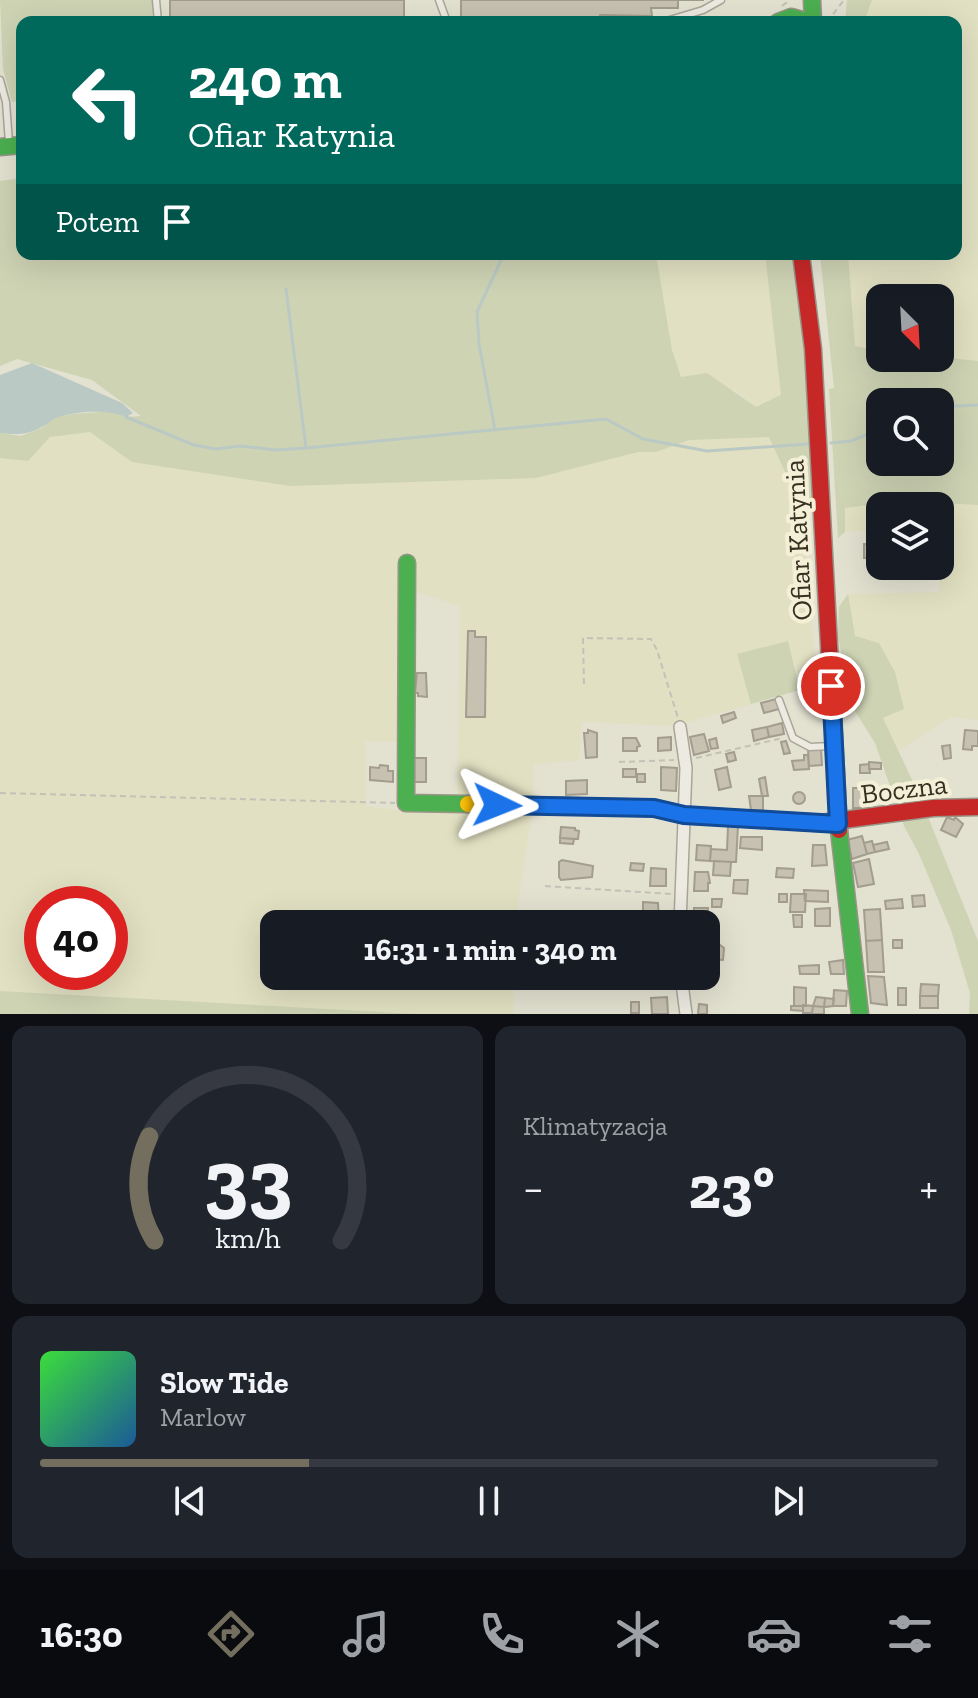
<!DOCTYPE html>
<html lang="pl">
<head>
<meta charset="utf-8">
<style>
  :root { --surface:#171b24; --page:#20242c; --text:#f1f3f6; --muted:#9ea1a6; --line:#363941; --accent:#736e5e }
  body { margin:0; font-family:"Zilla Slab",serif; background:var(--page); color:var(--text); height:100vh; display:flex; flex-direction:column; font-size:30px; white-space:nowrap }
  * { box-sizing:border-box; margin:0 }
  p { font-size:26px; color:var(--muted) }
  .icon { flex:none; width:44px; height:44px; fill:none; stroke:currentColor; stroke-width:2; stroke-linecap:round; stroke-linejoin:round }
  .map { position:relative; height:1014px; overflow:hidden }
  .details { display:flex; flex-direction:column; gap:12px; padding:12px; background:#0d0f14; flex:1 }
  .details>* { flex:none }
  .hud { position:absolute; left:16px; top:16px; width:946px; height:244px; border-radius:16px; box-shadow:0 8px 32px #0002; background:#00695c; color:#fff; overflow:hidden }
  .needle { width:52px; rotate:156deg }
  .controls { position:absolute; left:866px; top:284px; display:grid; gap:16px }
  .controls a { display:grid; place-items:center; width:88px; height:88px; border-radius:16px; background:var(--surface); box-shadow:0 8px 32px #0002; font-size:40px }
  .speed { position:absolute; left:24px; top:886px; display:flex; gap:16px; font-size:40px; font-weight:700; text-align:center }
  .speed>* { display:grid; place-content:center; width:104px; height:104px; border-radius:50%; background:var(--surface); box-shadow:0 8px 32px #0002; line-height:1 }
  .speed .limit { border:12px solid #d22; background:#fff; color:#111 }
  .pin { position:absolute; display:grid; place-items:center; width:68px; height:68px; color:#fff; margin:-34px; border:4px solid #fff; border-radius:50%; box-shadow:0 2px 8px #0007 }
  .me { position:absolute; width:88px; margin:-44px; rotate:92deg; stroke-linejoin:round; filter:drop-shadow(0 0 6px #0008) }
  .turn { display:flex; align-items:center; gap:28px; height:168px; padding:0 40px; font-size:36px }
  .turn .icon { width:104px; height:104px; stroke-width:2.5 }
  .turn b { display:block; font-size:56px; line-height:68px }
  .then { display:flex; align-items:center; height:76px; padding:0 40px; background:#0003; gap:16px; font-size:30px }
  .big { font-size:60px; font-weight:700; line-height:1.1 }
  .details .tile { flex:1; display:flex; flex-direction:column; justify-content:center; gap:12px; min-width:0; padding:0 28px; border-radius:16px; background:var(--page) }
  .details .dial { align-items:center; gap:0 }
  .dial svg { height:208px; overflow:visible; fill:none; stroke:var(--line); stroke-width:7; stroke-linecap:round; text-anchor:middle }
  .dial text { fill:var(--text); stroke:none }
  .song { display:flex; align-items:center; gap:24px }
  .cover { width:96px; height:96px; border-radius:12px; background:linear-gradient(135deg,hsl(120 70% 55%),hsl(210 70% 35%)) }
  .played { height:8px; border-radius:4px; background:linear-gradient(90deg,var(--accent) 30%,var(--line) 30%) }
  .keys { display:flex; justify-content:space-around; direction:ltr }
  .heat { display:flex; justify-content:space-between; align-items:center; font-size:44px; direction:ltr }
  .details .tiles { flex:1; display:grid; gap:12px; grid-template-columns:1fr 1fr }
  .tile:last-child { grid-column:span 2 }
  .trip { position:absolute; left:260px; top:910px; width:460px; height:80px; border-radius:16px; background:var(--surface); box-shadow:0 8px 32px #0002; font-weight:700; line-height:80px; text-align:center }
  .tab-bar { display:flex; height:128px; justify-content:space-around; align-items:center; background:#090b0e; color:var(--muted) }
  .tab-bar .icon { width:56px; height:56px }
  .tab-bar .active { color:var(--accent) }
  .tab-bar b { font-size:36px; color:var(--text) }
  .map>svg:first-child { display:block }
  .farmland { fill:#e1e0c2; fill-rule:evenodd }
  .green { fill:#ced3b4; fill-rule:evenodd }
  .water { fill:#bac9c3 }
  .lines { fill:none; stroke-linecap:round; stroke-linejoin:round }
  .stream { stroke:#bac9c3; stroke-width:3 }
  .building { fill:#c7c1b1; stroke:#a39d8f; stroke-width:2 }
  .lane-casing { stroke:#a9a699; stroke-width:9 }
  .street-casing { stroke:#a9a699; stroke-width:14 }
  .fast-casing { stroke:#999588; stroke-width:19 }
  .slow-casing { stroke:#999588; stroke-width:19 }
  .jam-casing { stroke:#999588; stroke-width:19 }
  .path { stroke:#c4c2b7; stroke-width:2; stroke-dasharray:6 4; stroke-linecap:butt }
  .lane { stroke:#eceae1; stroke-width:6 }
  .street { stroke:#eceae1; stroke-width:11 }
  .fast { stroke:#4caf50; stroke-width:16 }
  .slow { stroke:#ffc107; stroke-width:16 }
  .jam { stroke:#c62828; stroke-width:16 }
  .route-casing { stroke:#114b97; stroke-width:20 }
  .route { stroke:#1a73e8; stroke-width:14 }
  .labels { text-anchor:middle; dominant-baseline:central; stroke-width:8; stroke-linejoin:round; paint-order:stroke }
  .street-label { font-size:28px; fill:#373021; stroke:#f3f0d7 }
</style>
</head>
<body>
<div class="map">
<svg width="978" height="1014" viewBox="0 0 978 1014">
  <rect width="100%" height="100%" fill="#e3e1d0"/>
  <path class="farmland" d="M 872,0 L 978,0 L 978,361 L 940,357 L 940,298 L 880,298 L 880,351 L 855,346 L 848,254 L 956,254 L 956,22 L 864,22 Z
    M 656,254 L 765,254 L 781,395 L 756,407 L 736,391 L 681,377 L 672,350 Z
    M 91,431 L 132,462 L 656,452 L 689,440 L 769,437 L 803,511 L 817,687 L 803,691 L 788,641 L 738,654 L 751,704 L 675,726 L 582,722 L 579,760 L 534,765 L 533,804 L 457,801 L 460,606 L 404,588 L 403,742 L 365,741 L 366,806 L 406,811 L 532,812 L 515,924 L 274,924 L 274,976 L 514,976 L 513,1014 L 390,1014 L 0,992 L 0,458 L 28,461 L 50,437 ZM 42,904 L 110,904 L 110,972 L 42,972 Z
    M 902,501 L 978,505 L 978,720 L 951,717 L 898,751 L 883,717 L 904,709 L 895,672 L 879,643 L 855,636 L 848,594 L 939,592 L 940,506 L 880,506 L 880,530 L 845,532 L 845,508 Z"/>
  <path class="green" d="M 0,0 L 152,0 L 153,22 L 22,22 L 22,101 L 12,102 L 3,69 Z
    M 847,0 L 872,0 L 864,22 L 845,22 Z
    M 22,178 L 22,254 L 656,254 L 672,350 L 681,377 L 707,373 L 756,407 L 781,395 L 765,254 L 792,254 L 810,389 L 818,503 L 803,511 L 769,437 L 689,440 L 656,452 L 638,452 L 536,478 L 290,486 L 132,462 L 90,432 L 50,437 L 28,461 L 0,458 L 0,433 L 21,436 L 42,428 L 55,417 L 73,414 L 113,411 L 126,417 L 141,416 L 92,380 L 17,359 L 0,366 L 0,181 Z
    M 820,254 L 848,254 L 855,346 L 880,351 L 880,358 L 940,357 L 978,361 L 978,505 L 902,501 L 845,508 L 845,532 L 838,538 L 829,389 L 834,388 ZM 880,402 L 940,402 L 940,462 L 880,462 Z
    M 848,594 L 855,636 L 879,643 L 895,672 L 904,709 L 883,718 L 920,797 L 978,941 L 978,1014 L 969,1014 L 970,993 L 951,930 L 919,854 L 904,826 L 875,743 L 853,708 L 838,637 L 839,607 Z
    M 788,641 L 800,690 L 751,704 L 737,654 Z
    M 0,991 L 417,1014 L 0,1014 Z"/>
  <path class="water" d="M 32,363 L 122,403 L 133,413 L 126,417 C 108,409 78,411 58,417 C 52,419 48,424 42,427 C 28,435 16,435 0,433 L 0,375 Z"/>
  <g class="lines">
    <path class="stream" d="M 286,289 L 306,448
      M 940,407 L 978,405
      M 126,417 L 194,445 L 216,449 L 240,446 L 276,450 L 306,448 L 606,419 L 643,439 L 707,451 L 808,444
      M 495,430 L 479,344 L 477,312 L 504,254
      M 831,443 L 851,441 L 880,429"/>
  </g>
  <path class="building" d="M 170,0 L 404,0 L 404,22 L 170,22 Z
    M 461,0 L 704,0 L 678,0 L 678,8 L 651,8 L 652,16 L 600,15 L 600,22 L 461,22 Z
    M 864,544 L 878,545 L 878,558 L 864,558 Z
    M 468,631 L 475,631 L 475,637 L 486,637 L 485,717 L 466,717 Z
    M 417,673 L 426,673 L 427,697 L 418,696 L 418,693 L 415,693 Z
    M 776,699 L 779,709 L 764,713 L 761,703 Z
    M 734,712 L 736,718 L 723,723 L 721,716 Z
    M 782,723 L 784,734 L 769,737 L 767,727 Z
    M 767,727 L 769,737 L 754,741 L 752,730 Z
    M 588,730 L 597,733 L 597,757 L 586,758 L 584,733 L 588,733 Z
    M 965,730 L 978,731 L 978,746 L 972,746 L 972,750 L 963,749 Z
    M 704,734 L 709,751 L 694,755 L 690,737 Z
    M 671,737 L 671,750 L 658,751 L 658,738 Z
    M 623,738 L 636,738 L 640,746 L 637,747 L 637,751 L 623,751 Z
    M 716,738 L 718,748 L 711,749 L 709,740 Z
    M 786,741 L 790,753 L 784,754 L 781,742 Z
    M 950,745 L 951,758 L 944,759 L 942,746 Z
    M 821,749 L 822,765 L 809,766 L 808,750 Z
    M 734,752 L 736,760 L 728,762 L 726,754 Z
    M 804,755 L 808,755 L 809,769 L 794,770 L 792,761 L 804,760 Z
    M 413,758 L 426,758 L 426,782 L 413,782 Z
    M 869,762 L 881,763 L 881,769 L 869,769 Z
    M 869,764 L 870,773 L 860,773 L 860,765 Z
    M 380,765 L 388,766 L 388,771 L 393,771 L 393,782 L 370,780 L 370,767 L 379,768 Z
    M 661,767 L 677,768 L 676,791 L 661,790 Z
    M 727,767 L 731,787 L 719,790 L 715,770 Z
    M 623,769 L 636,769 L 636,777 L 623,777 Z
    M 637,774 L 645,774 L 645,782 L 637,782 Z
    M 765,777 L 768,796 L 762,796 L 759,779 Z
    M 587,780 L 587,794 L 566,795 L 566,781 Z
    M 853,788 L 868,788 L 868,808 L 853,808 Z
    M793 798a6 6 0 1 1 12 0a6 6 0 1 1-12 0Z
    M 749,796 L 763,796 L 763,810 L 751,810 Z
    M 947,817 L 954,820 L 955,817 L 963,824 L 956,837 L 941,830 Z
    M 728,826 L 738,826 L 736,862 L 710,861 L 711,849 L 727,850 Z
    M 561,827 L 575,828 L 575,830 L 579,831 L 578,839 L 560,838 Z
    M 862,836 L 867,854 L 852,859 L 847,840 Z
    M 741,837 L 762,837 L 762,850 L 740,848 Z
    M 560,838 L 574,839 L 573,844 L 560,843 Z
    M 872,841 L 875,852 L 867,854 L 864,843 Z
    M 887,842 L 889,849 L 875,852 L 873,845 Z
    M 697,845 L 711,846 L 710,861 L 696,860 Z
    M 813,845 L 825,845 L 827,865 L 812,866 Z
    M 869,859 L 874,884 L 858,887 L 853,863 Z
    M 562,860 L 593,866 L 592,877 L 561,880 L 559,877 L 559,862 Z
    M 714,861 L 731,862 L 730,876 L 713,875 Z
    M 631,863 L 644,864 L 643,871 L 630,870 Z
    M 651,868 L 666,869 L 666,886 L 650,886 Z
    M 777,868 L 794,869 L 793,878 L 776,877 Z
    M 695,872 L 708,872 L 710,883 L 708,883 L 708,891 L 694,891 Z
    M 734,880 L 748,880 L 747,894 L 733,893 Z
    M 804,890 L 828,891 L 828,902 L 805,901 Z
    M 779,894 L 787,894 L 787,902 L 779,902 Z
    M 791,894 L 806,894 L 805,912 L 790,912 Z
    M 924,895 L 925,906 L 913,907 L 912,896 Z
    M 712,899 L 722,899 L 721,907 L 712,907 Z
    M 902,899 L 903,908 L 886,909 L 885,901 Z
    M 643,902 L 658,903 L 659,920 L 643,920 Z
    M 694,908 L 708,908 L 707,922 L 693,922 Z
    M 830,908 L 830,926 L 815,926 L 815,909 Z
    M 880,909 L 882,940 L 866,941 L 864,910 Z
    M 793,915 L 802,915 L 802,927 L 794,927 Z
    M 882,940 L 884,972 L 868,972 L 866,941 Z
    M 893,940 L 902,940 L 902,948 L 893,948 Z
    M 716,942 L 724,948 L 723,960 L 706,959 L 706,949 Z
    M 843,960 L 844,974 L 831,974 L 829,962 Z
    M 819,965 L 819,974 L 800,974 L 799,966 Z
    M 652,976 L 665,976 L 666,983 L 652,983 Z
    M 868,976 L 884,977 L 887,1005 L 871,1003 Z
    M 921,984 L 939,985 L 938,996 L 920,996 Z
    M 794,987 L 806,988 L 806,1006 L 794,1006 Z
    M 898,988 L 906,988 L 906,1005 L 898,1005 Z
    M 834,990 L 847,991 L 846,1006 L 833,1006 Z
    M 920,996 L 938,996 L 938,1008 L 920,1008 Z
    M 667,997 L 668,1014 L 652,1014 L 651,998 Z
    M 816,997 L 825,998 L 824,1007 L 813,1006 Z
    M 825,998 L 834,999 L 833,1006 L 824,1007 Z
    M 631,1002 L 639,1002 L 639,1013 L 631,1013 Z
    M 699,1004 L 707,1005 L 707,1014 L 698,1014 Z
    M 803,1005 L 813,1006 L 812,1013 L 803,1013 Z
    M 791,1006 L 803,1006 L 803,1011 L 791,1010 Z
    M 813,1006 L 824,1007 L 824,1014 L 812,1014 Z"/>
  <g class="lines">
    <defs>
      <path id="lane" d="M 156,0 L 158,22
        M 439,0 L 447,22
        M 663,22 L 703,10 L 721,0
        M 0,80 L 6,102 L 9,143
        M 779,700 L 793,738 L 810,747 L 831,746"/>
      <path id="street" d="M 680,727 L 686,768 L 680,924
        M 681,976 L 686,1014"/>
      <path id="fast" d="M 812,0 L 813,22
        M 778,22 L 791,17 L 809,22
        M 0,147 L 22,145
        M 407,563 L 406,803 L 468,804
        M 839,830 L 860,1014"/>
      <path id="slow" d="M 468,804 L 654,808 L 684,815 L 821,823"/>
      <path id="jam" d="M 801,254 L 813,349 L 839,830
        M 821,823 L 933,808 L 978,807"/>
    </defs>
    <use href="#lane" class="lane-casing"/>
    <use href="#street" class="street-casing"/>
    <use href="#fast" class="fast-casing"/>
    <use href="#slow" class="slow-casing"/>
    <use href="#jam" class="jam-casing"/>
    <path class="path" d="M 782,6 L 790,0
      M 760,22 L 767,17
      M 827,22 L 844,0
      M 584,684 L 583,638 L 651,639 L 657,650 L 678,718
      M 696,758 L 783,738
      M 619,762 L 674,760
      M 0,793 L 395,803
      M 545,886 L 671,894"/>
    <use href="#lane" class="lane"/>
    <use href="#street" class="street"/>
    <use href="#fast" class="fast"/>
    <use href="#slow" class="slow"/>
    <use href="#jam" class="jam"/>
  </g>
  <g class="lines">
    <defs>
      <path id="route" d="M 497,805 L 654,808 L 684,815 L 838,824 L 831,686"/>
    </defs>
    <use href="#route" class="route-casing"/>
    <use href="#route" class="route"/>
  </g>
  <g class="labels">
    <g class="street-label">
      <text transform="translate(798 540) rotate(-93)">Ofiar Katynia</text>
      <text transform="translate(904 789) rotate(-7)">Boczna</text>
    </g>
  </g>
</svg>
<div class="controls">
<a><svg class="needle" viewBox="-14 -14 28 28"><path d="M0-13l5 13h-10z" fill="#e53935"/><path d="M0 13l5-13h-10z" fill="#9ea1a6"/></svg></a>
<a><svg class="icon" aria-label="search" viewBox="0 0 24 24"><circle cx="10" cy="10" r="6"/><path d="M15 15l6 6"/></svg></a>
<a><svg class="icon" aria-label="layers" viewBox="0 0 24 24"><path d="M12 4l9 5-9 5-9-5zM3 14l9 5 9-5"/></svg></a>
</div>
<div class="speed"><div class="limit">40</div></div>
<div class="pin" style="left:831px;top:686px;background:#d93025"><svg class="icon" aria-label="arrive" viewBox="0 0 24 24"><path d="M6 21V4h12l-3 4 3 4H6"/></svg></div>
<svg class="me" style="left:497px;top:805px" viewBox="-20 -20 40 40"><path d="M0-17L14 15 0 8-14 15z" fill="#1a73e8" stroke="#fff" stroke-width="4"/></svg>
<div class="trip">16:31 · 1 min · 340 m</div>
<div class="hud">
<div class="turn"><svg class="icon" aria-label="left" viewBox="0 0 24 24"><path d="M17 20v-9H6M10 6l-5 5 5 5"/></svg><div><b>240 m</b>Ofiar Katynia</div></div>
<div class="then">Potem<svg class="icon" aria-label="arrive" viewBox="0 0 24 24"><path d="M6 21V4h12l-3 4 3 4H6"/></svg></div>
</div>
</div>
<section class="details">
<div class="tiles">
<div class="tile dial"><svg viewBox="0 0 100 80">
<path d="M14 69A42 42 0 1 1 86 69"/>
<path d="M14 69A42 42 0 0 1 12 29" stroke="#736e5e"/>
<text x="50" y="56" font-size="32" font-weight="700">33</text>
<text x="50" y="72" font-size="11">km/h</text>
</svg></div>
<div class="tile"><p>Klimatyzacja</p>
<div class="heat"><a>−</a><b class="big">23°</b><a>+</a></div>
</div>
<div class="tile">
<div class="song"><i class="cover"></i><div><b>Slow Tide</b><p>Marlow</p></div></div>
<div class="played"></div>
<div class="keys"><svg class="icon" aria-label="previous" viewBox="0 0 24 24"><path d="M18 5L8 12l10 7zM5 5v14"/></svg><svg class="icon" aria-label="pause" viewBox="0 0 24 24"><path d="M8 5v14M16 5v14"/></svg><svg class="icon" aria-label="next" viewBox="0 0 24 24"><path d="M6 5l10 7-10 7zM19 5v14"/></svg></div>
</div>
</div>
</section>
<nav class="tab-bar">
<b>16:30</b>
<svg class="icon active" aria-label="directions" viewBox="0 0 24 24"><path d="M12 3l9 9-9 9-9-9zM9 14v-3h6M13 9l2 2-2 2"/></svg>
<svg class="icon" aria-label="music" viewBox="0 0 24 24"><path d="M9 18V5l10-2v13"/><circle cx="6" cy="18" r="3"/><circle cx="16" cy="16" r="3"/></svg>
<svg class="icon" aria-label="phone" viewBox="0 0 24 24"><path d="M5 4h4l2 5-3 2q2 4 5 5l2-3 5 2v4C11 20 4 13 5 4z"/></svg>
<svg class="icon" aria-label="climate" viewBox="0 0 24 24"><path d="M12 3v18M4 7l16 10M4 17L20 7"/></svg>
<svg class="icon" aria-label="car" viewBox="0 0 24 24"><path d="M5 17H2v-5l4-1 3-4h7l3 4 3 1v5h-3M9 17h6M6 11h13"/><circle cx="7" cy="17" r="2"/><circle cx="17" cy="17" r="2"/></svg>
<svg class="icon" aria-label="filters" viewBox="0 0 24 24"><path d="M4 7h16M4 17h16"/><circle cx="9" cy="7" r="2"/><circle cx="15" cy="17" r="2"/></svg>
</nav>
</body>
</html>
